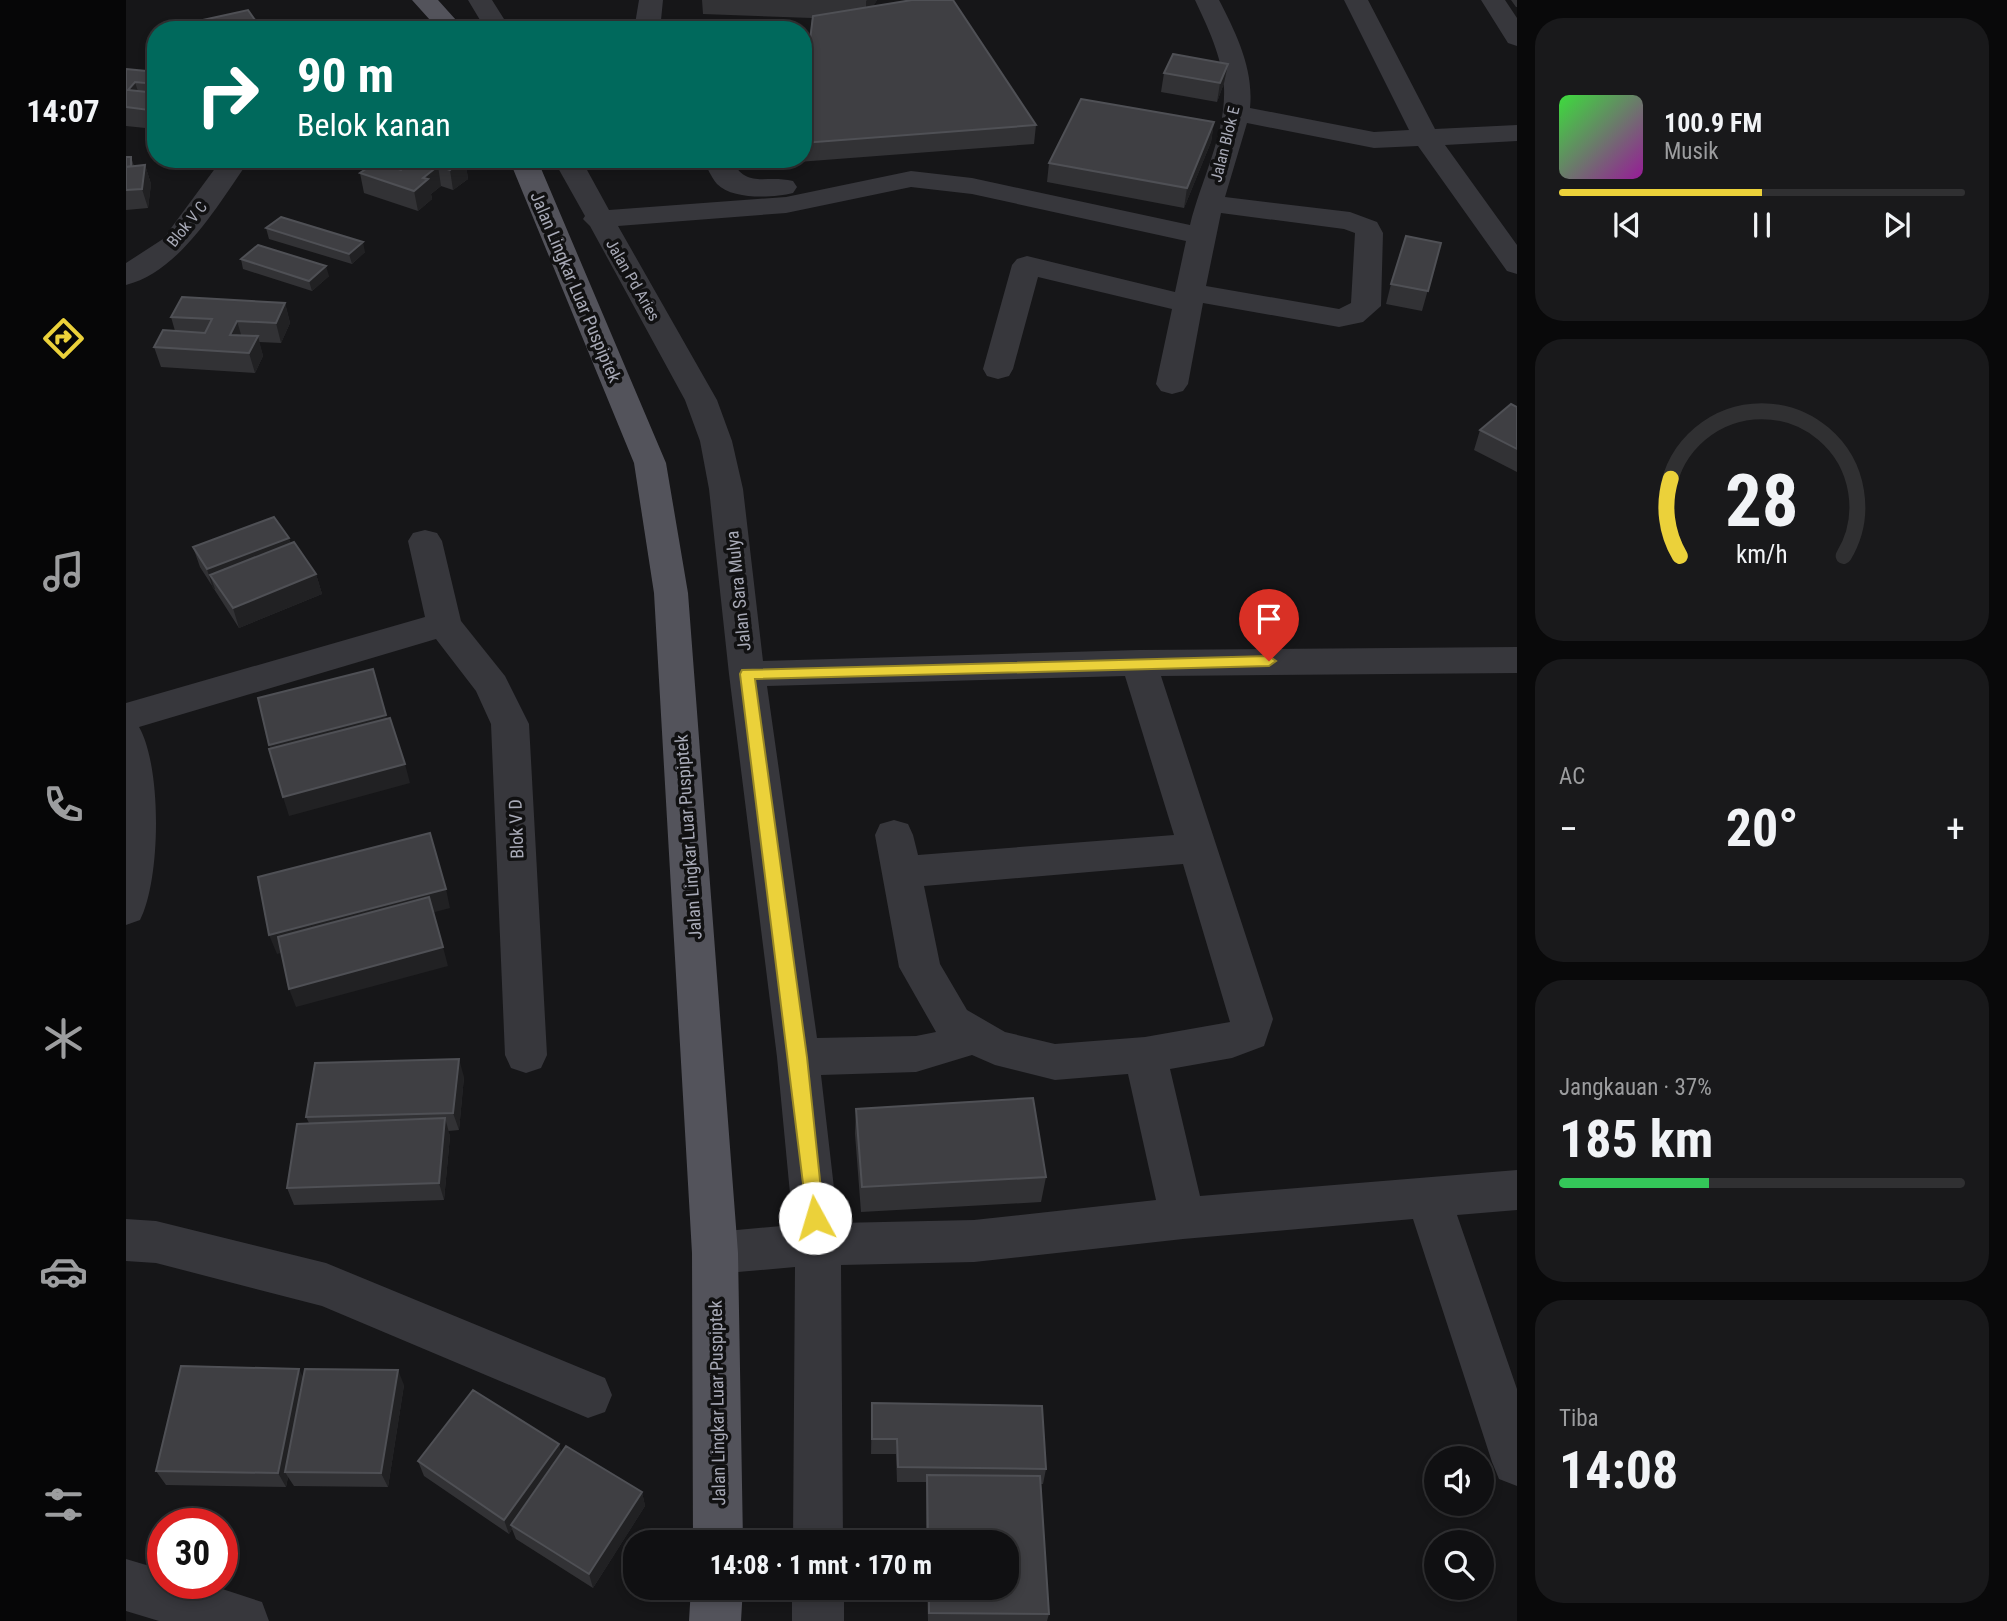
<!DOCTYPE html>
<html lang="id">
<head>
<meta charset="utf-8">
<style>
  :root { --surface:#101012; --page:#19191b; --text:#f1f3f6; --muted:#9c9d9f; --line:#303032; --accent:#ebd13a }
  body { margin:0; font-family:"Roboto Condensed",sans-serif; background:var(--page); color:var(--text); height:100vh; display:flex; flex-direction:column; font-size:26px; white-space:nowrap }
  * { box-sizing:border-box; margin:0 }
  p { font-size:23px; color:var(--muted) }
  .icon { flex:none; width:38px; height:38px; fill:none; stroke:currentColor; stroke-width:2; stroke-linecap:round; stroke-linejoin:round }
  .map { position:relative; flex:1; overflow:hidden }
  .drawer { display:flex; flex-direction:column; gap:18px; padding:18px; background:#09090a; width:490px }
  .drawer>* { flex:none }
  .top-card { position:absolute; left:21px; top:21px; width:665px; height:147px; border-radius:28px; box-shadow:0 4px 10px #0003,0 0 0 2px var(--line); background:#00695c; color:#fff; overflow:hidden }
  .controls { position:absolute; left:1298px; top:1446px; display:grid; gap:14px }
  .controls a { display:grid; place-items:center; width:70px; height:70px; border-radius:50%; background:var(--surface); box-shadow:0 4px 10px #0003,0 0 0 2px var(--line); font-size:35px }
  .speed { position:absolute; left:21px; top:1508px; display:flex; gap:14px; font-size:35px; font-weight:700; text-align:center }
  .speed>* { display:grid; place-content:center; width:91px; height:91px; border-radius:50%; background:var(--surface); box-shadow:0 4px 10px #0003,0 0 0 2px var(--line); line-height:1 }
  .speed .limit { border:10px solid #d22; background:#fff; color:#111 }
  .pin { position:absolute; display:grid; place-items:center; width:60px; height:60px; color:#fff; margin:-72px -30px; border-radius:50% 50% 50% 0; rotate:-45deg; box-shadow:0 0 7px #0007 }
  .pin .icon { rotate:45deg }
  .me { position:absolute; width:77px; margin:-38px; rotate:354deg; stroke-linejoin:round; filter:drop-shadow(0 0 5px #0008) }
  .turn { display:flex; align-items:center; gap:24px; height:147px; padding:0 35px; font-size:32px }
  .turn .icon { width:91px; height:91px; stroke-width:2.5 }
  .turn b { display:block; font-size:49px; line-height:60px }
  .big { font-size:52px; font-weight:700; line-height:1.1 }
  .drawer .tile { flex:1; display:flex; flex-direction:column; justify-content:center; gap:10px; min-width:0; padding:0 24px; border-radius:28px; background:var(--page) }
  .drawer .dial { align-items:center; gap:0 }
  .dial svg { height:182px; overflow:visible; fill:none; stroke:var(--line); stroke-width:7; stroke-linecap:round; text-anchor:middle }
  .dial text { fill:var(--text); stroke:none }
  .song { display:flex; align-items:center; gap:21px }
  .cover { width:84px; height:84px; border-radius:10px; background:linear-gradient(135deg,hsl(120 70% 55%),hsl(300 70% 35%)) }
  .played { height:7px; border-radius:4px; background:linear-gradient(90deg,var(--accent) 50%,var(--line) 50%) }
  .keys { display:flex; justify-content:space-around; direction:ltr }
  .heat { display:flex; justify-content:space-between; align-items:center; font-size:38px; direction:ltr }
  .charge { height:10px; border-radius:5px; background:linear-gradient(90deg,#34c759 37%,var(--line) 0) }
  .trip { position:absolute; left:497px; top:1530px; width:396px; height:70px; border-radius:28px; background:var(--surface); box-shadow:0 4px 10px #0003,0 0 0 2px var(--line); font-weight:700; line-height:70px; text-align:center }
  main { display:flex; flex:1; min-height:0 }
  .menu { display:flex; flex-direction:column; width:126px; justify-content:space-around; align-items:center; background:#060607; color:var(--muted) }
  .menu .icon { width:49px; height:49px }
  .menu .active { color:var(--accent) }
  .menu b { font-size:32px; color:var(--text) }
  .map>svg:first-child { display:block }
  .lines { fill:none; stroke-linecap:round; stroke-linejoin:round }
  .minor { fill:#37373c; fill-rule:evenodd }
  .major { fill:#53535b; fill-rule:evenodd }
  .wall { fill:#323235 }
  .shaded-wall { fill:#212123 }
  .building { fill:#3f3f43; stroke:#4f5055; stroke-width:2 }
  .route { fill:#ebd13a; stroke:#998826; stroke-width:2 }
  .labels { text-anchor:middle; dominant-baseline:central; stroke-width:7; stroke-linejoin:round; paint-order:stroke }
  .far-street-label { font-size:16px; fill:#a8aab7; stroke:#111112 }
  .street-label { font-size:18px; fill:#a8aab7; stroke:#111112 }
</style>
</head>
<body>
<main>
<nav class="menu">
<b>14:07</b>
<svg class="icon active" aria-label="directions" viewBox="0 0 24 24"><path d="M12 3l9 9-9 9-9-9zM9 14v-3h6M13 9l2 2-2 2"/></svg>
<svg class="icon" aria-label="music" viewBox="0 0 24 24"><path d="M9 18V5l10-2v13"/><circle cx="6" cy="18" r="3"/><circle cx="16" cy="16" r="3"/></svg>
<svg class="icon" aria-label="phone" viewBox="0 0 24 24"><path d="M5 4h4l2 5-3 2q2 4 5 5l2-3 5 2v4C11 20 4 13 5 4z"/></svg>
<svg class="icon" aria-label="climate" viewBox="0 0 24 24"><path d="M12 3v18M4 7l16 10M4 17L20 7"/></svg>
<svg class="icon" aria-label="car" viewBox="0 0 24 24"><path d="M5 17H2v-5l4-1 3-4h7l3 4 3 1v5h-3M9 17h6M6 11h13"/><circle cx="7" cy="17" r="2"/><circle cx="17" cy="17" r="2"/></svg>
<svg class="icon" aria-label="filters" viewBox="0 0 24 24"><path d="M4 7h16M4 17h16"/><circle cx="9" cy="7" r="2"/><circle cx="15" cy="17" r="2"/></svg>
</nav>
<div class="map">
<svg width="1391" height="1621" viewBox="0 0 1391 1621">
  <rect width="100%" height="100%" fill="#161618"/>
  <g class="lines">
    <path class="minor" d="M 342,0 L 366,0 L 385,30 L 360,30 Z
      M 513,0 L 537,0 L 534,30 L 508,30 Z
      M 1069,0 L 1093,0 C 1110,33 1128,69 1124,108 L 1248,132 L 1283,130 L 1218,0 L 1242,0 L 1309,129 L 1391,125 L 1391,141 L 1319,145 L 1391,245 L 1391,274 L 1381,271 L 1292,146 L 1248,148 L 1121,123 L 1099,197 L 1224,212 L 1251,222 L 1257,233 L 1255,306 L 1237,322 L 1213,327 L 1077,303 L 1062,384 L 1057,391 L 1046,394 L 1035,391 L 1030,384 L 1046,309 L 912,277 L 887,369 L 883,376 L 872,379 L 861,376 L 857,369 L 886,265 L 891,259 L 901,256 L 1049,292 L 1060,241 L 846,194 L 785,187 L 660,213 L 492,226 L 591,400 L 606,441 L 617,489 L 637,661 L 1013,650 L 1391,647 L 1391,673 L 1035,676 L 1147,1019 L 1138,1046 L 1106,1058 L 1044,1069 L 1074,1196 L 1391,1170 L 1391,1210 L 1331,1215 L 1391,1389 L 1391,1486 L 1373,1479 L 1366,1462 L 1287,1219 L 1057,1239 L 848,1262 L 715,1265 L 717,1542 L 667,1542 L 669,1267 L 589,1274 L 573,1268 L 566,1253 L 573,1238 L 589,1232 L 667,1225 L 651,1057 L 603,674 L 583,489 L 574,441 L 559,400 L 464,226 L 457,219 L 459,216 L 427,159 L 455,159 L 483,210 L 660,197 L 785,171 L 846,178 L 1064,225 C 1075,180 1100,134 1098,88 C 1096,56 1082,28 1069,0 ZM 1095,213 L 1218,229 L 1229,233 L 1225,303 L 1213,309 L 1080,286 ZM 999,676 L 1048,835 L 792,855 L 787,835 L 782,824 L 768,820 L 754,824 L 749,835 L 773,967 L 810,1032 L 790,1036 L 691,1038 L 641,686 ZM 1057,864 L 1104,1022 L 1019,1037 L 929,1044 L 879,1032 L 841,1010 L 814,964 L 798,886 ZM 846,1055 L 869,1065 L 929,1080 L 1002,1074 L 1030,1200 L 848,1220 L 712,1223 L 695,1075 L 790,1072 Z
      M 1355,0 L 1379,0 L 1391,18 L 1391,46 L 1382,43 Z
      M 96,159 L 124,159 C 93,203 55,271 0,285 L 0,263 L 37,239 Z
      M 577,159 L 605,159 C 621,190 638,174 667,181 L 671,187 L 667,193 C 646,198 607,200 591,184 C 585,177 581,167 577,159 Z
      M 299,530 L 311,533 L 316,541 L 335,621 L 379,676 L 403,724 L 421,1055 L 415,1068 L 400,1073 L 385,1068 L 379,1055 L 365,724 L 350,691 L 310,639 L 13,727 C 36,767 35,879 14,920 L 0,925 L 0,703 L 299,617 L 282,541 L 287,533 Z
      M 0,1219 L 30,1221 L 200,1263 L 479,1378 L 486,1395 L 479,1412 L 462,1418 L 196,1306 L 30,1263 L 0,1261 Z
      M 0,1559 L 37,1570 L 37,1584 L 81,1584 L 136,1602 L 143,1621 L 33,1621 L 0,1611 Z
      M 666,1587 L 718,1587 L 718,1621 L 666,1621 Z"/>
    <path class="major" d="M 286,0 L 312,0 L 339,30 L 313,30 Z
      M 383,159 L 411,159 L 540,463 L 562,593 L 612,1253 L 617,1542 L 567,1542 L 566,1253 L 528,593 L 508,463 Z
      M 565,1587 L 617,1587 L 615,1621 L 563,1621 Z"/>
  </g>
  <path class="wall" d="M 576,0 L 751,0 L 747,6 L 910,125 L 908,144 L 672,162 L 672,159 L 677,159 L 677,97 L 686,18 L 577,14 Z
    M 1385,0 L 1391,0 L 1391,7 L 1390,7 Z
    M 1102,64 L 1098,83 L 1091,102 L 1035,92 L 1038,73 Z
    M 0,69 L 30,72 L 29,129 L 0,126 Z
    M 1088,122 L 1085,142 L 1058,208 L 921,182 L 923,163 Z
    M 0,157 L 5,157 L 8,166 L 19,165 L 25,184 L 22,208 L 0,210 Z
    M 270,159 L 339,159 L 342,179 L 327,190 L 315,186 L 305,194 L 306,199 L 292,211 L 238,193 L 234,173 L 272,169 Z
    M 140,228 L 239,252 L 226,264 L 143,239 Z
    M 1315,243 L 1296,311 L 1260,304 L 1265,284 Z
    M 115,259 L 203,276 L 186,291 L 117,269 Z
    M 159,303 L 164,323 L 155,343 L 133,342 L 137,356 L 129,373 L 35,367 L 28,347 L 49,331 L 45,317 Z
    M 1391,407 L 1391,472 L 1348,450 L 1354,430 Z
    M 163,538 L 164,543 L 190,574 L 196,594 L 113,628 L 74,567 L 67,547 Z
    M 338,1077 L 333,1130 L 322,1131 L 324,1136 L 318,1200 L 168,1205 L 161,1188 L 183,1123 L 180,1117 Z
    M 730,1109 L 920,1177 L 915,1202 L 735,1212 L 729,1134 Z
    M 177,1377 L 278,1385 L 262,1487 L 168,1486 L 162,1477 L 160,1487 L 40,1485 L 30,1471 Z
    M 746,1403 L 920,1469 L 917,1484 L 915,1484 L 923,1614 L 921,1621 L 802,1621 L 801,1587 L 880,1587 L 880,1542 L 800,1542 L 800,1482 L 771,1482 L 770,1454 L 745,1454 Z
    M 433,1444 L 435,1453 L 516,1492 L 519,1506 L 467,1588 L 390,1539 L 386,1529 L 383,1534 L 298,1476 L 292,1461 Z"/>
  <path class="shaded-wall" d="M 741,0 L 751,0 L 740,20 L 740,1 Z
    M 1102,64 L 1098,83 L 1091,102 L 1094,83 Z
    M 9,82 L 15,101 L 8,109 L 2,90 Z
    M 30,102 L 30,128 L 29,129 L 23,110 Z
    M 1088,122 L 1085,142 L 1058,208 L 1061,188 Z
    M 339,159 L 342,179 L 327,190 L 324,170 Z
    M 19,165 L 25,184 L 22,208 L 16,189 Z
    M 312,166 L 315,186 L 305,194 L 306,199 L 292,211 L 288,191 L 297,178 Z
    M 237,242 L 239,252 L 226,264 L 223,254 Z
    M 200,266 L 203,276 L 186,291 L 183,281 Z
    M 159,303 L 164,323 L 155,343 L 150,323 Z
    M 111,321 L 117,341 L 104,335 Z
    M 132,336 L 137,356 L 129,373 L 123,353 Z
    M 163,538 L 168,558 L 84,575 L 89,589 L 87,589 L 81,569 Z
    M 190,574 L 196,594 L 113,628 L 107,608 Z
    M 260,715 L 265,735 L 149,765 L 143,745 Z
    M 279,764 L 284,783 L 163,816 L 157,797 Z
    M 320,889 L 324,908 L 151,954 L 143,935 Z
    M 317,947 L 322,966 L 170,1007 L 163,989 Z
    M 333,1059 L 338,1077 L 333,1130 L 327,1113 Z
    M 319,1118 L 324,1136 L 318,1200 L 313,1183 Z
    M 173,1369 L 181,1385 L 159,1472 L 162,1477 L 160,1487 L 152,1473 Z
    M 272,1370 L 278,1385 L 262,1487 L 255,1473 Z
    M 433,1444 L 437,1459 L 385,1525 L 386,1529 L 383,1534 L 378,1520 Z
    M 516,1492 L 519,1506 L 467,1588 L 463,1574 Z"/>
  <path class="building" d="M 786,0 L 827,0 L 910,125 L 677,143 L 677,97 L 687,16 Z
    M 122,10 L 136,30 L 83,30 L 77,20 Z
    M 209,26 L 224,30 L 204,30 Z
    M 1047,54 L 1102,64 L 1094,83 L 1038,73 Z
    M 0,69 L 30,72 L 30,84 L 9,82 L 2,90 L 30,93 L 30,102 L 23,110 L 0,107 Z
    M 955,99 L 1088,122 L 1061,188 L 923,163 Z
    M 0,157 L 5,157 L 5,166 L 0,167 Z
    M 284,159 L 338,159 L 324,170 L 312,166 L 297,178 L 302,179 L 288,191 L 234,173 L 250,162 L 275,170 L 287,160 Z
    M 19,165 L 16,189 L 0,190 L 0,167 Z
    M 155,217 L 237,242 L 223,254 L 140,228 Z
    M 1280,236 L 1315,243 L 1302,291 L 1265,284 Z
    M 132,245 L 200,266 L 183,281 L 115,259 Z
    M 56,297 L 159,303 L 150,323 L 111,321 L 104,335 L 132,336 L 123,353 L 28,347 L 37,330 L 79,333 L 86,319 L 45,317 Z
    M 1385,404 L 1391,407 L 1391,449 L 1354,430 Z
    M 148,517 L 163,538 L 81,569 L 67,547 Z
    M 168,542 L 190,574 L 107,608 L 84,575 Z
    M 247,669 L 260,715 L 143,745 L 132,698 Z
    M 264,718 L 279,764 L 157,797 L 143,749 Z
    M 304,833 L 320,889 L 143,935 L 132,877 Z
    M 303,897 L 317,947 L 163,989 L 152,937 Z
    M 333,1059 L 327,1113 L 180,1117 L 189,1063 Z
    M 907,1098 L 920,1177 L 736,1187 L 730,1109 Z
    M 319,1118 L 313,1183 L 161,1188 L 171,1124 Z
    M 55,1366 L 173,1369 L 152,1473 L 30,1471 Z
    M 179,1369 L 272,1370 L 255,1473 L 159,1472 Z
    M 347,1390 L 433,1444 L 378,1520 L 292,1461 Z
    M 746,1403 L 916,1406 L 920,1469 L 772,1467 L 771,1439 L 746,1439 Z
    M 440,1446 L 516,1492 L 463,1574 L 385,1525 Z
    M 801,1475 L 914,1476 L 923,1614 L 803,1613 L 803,1587 L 880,1587 L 880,1542 L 802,1542 Z"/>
  <path class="route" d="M 1143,656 L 1150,661 L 1143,666 L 629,679 L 681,1057 L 698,1218 L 695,1224 L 689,1226 L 682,1224 L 614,674 L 616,670 Z"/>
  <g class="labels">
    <g class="far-street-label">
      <text transform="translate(1099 144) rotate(-76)">Jalan Blok E</text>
      <text transform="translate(61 224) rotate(-51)">Blok V C</text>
      <text transform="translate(507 280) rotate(60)">Jalan Pd Aries</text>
    </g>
    <g class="street-label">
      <text transform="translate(450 287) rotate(67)">Jalan Lingkar Luar Puspiptek</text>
      <text transform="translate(612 591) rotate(-96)">Jalan Sara Mulya</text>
      <text transform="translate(390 829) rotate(-92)">Blok V D</text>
      <text transform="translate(562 837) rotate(-94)">Jalan Lingkar Luar Puspiptek</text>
      <text transform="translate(591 1403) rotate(-91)">Jalan Lingkar Luar Puspiptek</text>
    </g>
  </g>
</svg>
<div class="controls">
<a><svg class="icon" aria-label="sound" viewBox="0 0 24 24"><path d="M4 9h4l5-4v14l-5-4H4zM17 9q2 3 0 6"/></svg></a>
<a><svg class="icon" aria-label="search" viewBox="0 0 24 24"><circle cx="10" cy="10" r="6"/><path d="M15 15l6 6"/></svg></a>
</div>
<div class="speed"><div class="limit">30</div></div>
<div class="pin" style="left:1143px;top:661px;background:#d93025"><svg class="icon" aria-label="arrive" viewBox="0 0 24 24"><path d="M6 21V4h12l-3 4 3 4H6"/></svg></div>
<svg class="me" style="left:689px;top:1218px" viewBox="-20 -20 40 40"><circle r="19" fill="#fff"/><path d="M0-13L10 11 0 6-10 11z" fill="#ebd13a"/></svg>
<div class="trip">14:08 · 1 mnt · 170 m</div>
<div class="top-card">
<div class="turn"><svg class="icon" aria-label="right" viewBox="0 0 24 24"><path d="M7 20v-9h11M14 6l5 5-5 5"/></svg><div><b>90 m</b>Belok kanan</div></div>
</div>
</div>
<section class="drawer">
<div class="tile">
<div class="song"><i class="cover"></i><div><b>100.9 FM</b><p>Musik</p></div></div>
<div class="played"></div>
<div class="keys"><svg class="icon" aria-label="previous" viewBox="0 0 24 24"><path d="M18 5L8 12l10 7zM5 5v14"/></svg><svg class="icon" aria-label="pause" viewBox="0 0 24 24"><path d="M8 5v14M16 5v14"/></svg><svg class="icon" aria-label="next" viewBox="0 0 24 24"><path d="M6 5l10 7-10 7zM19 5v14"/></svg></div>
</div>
<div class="tile dial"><svg viewBox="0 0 100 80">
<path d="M14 69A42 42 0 1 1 86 69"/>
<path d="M14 69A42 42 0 0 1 10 35" stroke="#ebd13a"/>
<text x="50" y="56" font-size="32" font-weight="700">28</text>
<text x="50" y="72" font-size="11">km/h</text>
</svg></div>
<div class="tile"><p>AC</p>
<div class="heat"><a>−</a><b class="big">20°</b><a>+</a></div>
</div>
<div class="tile"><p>Jangkauan · 37%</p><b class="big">185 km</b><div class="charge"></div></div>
<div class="tile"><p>Tiba</p><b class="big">14:08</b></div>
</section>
</main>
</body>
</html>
